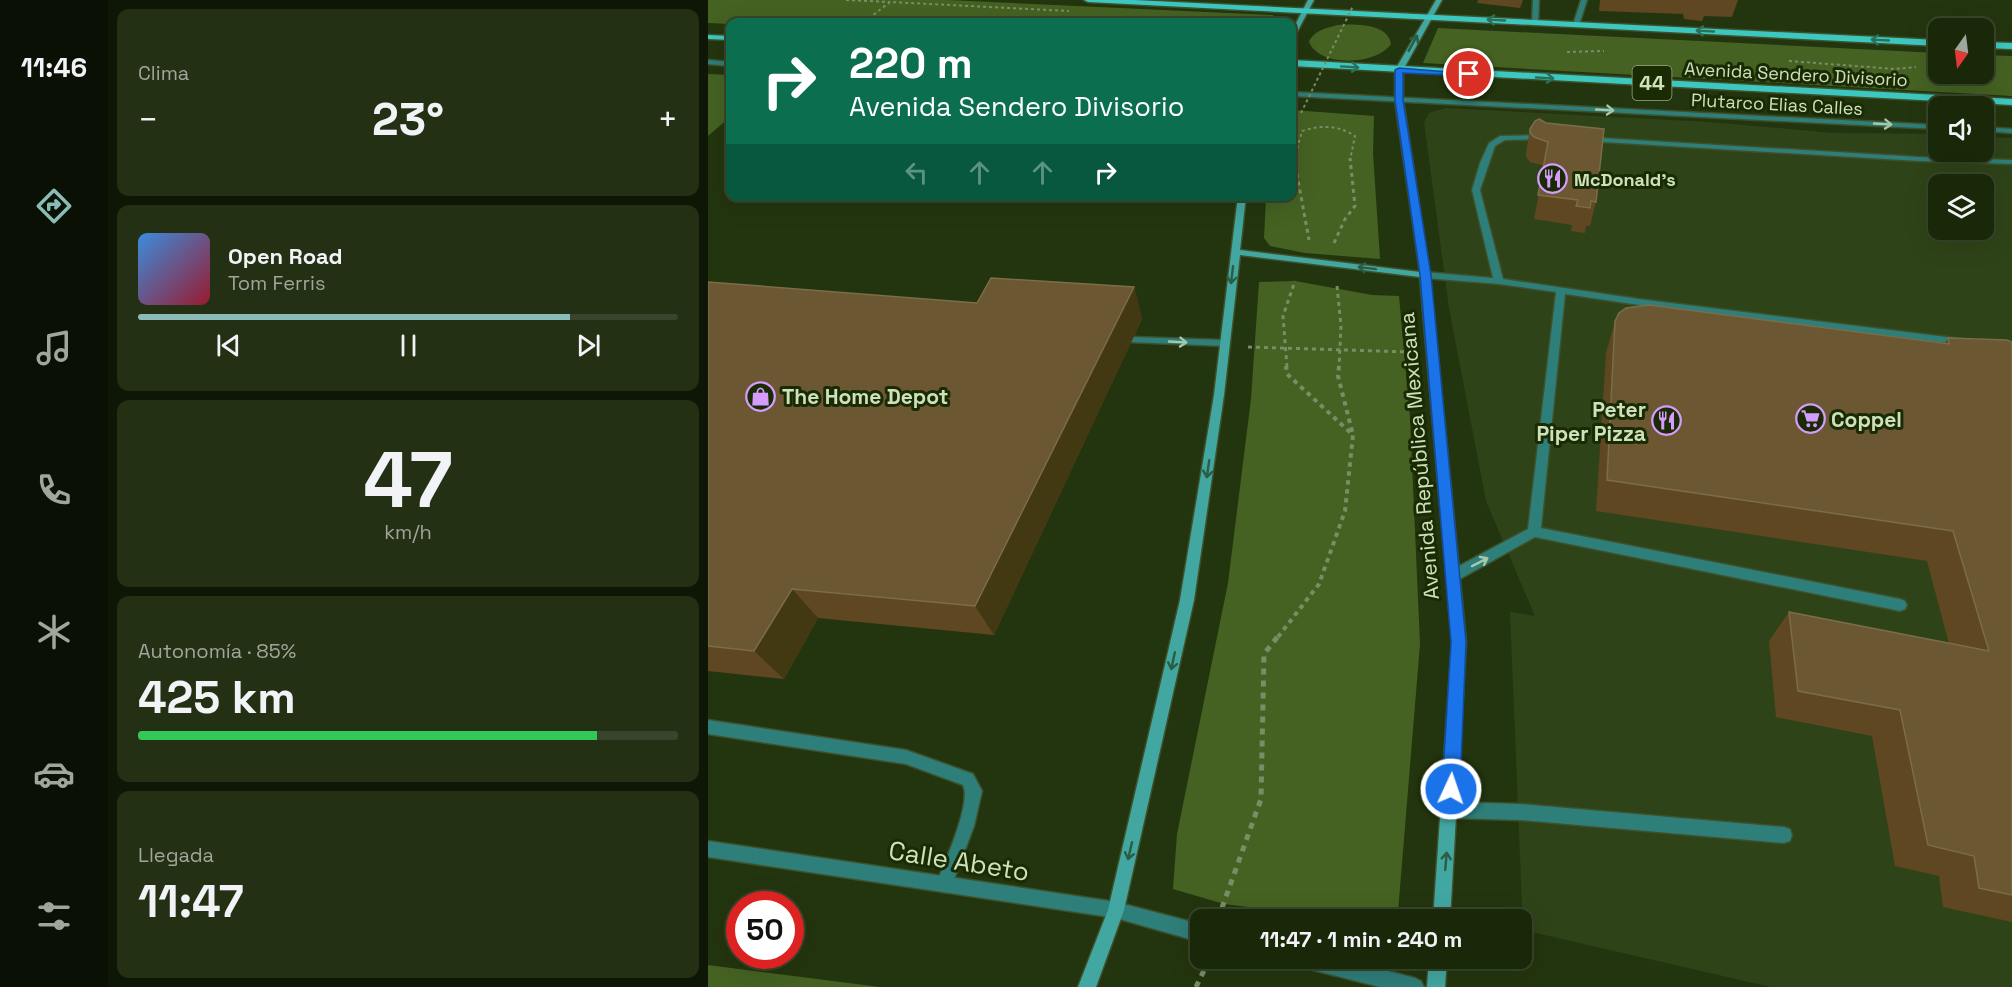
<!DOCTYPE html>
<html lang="es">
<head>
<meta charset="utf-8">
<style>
  :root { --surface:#1a280a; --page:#233013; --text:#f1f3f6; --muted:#9fa69c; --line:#38442b; --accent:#8bbbb9 }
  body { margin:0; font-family:"Space Grotesk",sans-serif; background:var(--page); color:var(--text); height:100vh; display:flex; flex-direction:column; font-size:22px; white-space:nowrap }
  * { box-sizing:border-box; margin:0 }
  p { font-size:20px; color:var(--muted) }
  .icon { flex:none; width:33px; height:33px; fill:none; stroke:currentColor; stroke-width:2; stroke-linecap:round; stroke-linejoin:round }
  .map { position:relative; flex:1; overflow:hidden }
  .details { display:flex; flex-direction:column; gap:9px; padding:9px; background:#0e1606; width:600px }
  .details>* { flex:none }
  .top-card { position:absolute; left:18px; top:18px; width:570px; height:183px; border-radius:12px; box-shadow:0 6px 24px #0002,0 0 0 2px var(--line); background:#0b6e4f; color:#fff; overflow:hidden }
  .needle { width:39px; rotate:194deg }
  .fabs { position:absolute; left:1220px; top:18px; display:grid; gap:12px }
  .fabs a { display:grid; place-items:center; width:66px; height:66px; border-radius:12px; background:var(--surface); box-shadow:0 6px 24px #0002,0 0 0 2px var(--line); font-size:30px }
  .speed { position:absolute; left:18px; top:891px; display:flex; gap:12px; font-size:30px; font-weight:700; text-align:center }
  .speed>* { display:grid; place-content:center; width:78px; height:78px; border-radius:50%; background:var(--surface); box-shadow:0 6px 24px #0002,0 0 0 2px var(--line); line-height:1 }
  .speed .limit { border:9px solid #d22; background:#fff; color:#111 }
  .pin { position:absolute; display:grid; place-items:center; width:51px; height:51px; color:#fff; margin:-26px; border:3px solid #fff; border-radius:50%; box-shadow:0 2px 6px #0007 }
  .me { position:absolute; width:66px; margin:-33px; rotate:3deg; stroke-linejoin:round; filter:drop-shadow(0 0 4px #0008) }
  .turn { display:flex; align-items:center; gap:21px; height:126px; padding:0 24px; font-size:27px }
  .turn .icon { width:78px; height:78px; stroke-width:2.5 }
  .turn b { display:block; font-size:42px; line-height:51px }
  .lanes { display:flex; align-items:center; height:57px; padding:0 24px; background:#0003; justify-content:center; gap:30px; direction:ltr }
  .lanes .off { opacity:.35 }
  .big { font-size:45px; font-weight:700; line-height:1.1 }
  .details .widget { flex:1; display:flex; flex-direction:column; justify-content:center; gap:9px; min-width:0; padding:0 21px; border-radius:12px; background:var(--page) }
  .details .dial { align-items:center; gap:0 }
  .dial b { font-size:78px; line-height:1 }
  .song { display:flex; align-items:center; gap:18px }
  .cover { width:72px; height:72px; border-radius:9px; background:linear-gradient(135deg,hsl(210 70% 55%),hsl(350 70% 35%)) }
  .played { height:6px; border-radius:3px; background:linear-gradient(90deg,var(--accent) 80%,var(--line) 80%) }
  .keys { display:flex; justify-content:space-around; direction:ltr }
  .heat { display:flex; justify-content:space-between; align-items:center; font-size:33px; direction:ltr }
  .charge { height:9px; border-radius:4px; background:linear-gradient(90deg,#34c759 85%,var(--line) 0) }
  .trip { position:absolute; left:482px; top:909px; width:342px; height:60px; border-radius:12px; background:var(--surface); box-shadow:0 6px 24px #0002,0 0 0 2px var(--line); font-weight:700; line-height:60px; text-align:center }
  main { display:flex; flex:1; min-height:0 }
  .menu { display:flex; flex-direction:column; width:108px; justify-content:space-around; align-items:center; background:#0a1004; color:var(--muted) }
  .menu .icon { width:42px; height:42px }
  .menu .current { color:var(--accent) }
  .menu b { font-size:27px; color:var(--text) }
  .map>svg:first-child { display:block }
  .built { fill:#2f4318; fill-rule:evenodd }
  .green { fill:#456222 }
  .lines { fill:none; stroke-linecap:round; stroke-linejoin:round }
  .service-casing { stroke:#3e512a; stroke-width:3 }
  .minor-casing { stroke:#3e512a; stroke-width:3 }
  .tertiary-casing { stroke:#3e512a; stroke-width:3 }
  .secondary-casing { stroke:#3e512a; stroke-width:3 }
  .primary-casing { stroke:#3e512a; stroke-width:3 }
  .path-far3 { stroke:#7a8d67; stroke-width:2; stroke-dasharray:3 3; stroke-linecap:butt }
  .path-far2 { stroke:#7a8d67; stroke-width:3; stroke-dasharray:4 4; stroke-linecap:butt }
  .path-far1 { stroke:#7a8d67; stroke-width:4; stroke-dasharray:4.5 4.5; stroke-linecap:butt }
  .path { stroke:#7a8d67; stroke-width:5; stroke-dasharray:6 6; stroke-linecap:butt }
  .service { fill:#2e7e7a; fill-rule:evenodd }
  .minor { fill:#2e7e7a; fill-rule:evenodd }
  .tertiary { fill:#2e7e7a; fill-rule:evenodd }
  .secondary { fill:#42a7a1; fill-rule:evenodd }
  .primary { fill:#3cc8c1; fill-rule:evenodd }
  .path-bridge { stroke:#7a8d67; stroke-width:2; stroke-dasharray:3 3; stroke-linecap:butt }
  .wall { fill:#5f4722 }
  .shaded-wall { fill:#423913 }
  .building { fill:#6b5732; stroke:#7a6d48; stroke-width:1.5 }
  .oneway { stroke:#297259 }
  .oneway2 { stroke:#2a5d43 }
  .oneway3 { stroke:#a5c8ac }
  .route { fill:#1a73e8; stroke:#114b97; stroke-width:1.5 }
  .labels { text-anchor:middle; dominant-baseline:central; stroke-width:6; stroke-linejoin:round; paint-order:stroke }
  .far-street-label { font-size:18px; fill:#cde1bc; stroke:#1a2b04 }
  .far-poi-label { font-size:18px; font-weight:bold; fill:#cde1bc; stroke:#1a2b04; text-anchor:start }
  .shield { fill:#1a2b04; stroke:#97aa85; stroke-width:1.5 }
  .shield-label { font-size:20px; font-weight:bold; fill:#cde1bc }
  .poi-label { font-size:21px; font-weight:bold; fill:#cde1bc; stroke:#1a2b04; text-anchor:start }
  .street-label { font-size:21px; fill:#cde1bc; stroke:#1a2b04 }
  .near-street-label { font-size:26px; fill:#cde1bc; stroke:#1a2b04 }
</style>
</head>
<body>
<main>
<nav class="menu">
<b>11:46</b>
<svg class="icon current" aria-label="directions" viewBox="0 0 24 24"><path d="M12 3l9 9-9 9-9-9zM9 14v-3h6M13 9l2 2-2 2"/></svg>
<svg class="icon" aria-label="music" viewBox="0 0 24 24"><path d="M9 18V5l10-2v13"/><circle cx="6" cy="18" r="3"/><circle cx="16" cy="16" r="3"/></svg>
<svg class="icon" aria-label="phone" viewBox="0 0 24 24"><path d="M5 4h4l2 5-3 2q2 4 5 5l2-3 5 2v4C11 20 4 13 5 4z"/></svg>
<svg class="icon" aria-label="climate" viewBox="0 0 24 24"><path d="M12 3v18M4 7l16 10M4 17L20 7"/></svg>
<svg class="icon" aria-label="car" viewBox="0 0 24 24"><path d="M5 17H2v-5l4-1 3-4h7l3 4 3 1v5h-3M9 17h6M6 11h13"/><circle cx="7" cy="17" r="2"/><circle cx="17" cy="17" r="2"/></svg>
<svg class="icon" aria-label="filters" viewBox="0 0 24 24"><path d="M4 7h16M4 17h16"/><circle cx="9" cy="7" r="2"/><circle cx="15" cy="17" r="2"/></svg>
</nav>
<section class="details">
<div class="widget"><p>Clima</p>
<div class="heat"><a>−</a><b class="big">23°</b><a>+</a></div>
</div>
<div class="widget">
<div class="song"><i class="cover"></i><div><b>Open Road</b><p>Tom Ferris</p></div></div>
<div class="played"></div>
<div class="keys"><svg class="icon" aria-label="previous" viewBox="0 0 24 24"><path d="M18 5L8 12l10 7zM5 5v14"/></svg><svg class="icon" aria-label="pause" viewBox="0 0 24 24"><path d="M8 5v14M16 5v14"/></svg><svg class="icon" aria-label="next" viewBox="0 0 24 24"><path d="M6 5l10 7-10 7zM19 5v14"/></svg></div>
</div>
<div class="widget dial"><b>47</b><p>km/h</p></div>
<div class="widget"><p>Autonomía · 85%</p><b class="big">425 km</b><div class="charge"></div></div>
<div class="widget"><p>Llegada</p><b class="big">11:47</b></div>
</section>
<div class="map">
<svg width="1304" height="987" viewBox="0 0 1304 987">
  <rect width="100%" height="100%" fill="#23350e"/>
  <path class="built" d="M 737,108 L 1001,122 L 1126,133 L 1230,134 L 1230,152 L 1275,152 L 1275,137 L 1304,138 L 1304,987 L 1063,987 L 815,930 L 802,612 L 827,616 L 778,501 L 741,308 L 716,122 L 721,113 ZM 1230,184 L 1275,184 L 1275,230 L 1230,230 Z"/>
  <path class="green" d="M 0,0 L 240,0 L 565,15 L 567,21 L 22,24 L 0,23 Z
    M 630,25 C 646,24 680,23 683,44 C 669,65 612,68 601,42 C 606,30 619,28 630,25 Z
    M 730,28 L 1230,53 L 1230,74 L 1275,74 L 1275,55 L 1304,56 L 1304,96 L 715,63 Z
    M 0,74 L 22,75 L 22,117 L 0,136 Z
    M 584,110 L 666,116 L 665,153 L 672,259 L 597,253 L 562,246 L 556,238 L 558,197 L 584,196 Z
    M 587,281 L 664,295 L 691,296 L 702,418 L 712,644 L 690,912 L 659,919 L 635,919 L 516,904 L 465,889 L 469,834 L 520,583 L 543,399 L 551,282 Z
    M 0,965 L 172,987 L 0,987 Z"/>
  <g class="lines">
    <defs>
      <path id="service" d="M 825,0 L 831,0 L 830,23 L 827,25 L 824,23 Z
        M 837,135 L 838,137 L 834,139 L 797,140 L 787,146 L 772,190 L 795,279 L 931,299 L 1255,339 L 1260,342 L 1255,345 L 931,305 L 857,294 L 833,528 L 1192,599 L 1197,601 L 1199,605 L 1197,609 L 1192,611 L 827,537 L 750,580 L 745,581 L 740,580 L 739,576 L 740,572 L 820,529 L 848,292 L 791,284 L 717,278 L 712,275 L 717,272 L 785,278 L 764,190 L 772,163 L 781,143 L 792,136 Z
        M 876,137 L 1211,157 L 1304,160 L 1304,164 L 1211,161 L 879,141 L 875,139 Z
        M 424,337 L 517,340 L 522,343 L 517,346 L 420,342 L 419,340 Z
        M 0,720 L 198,750 L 265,774 L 274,791 L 266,826 L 242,890 L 236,892 L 230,890 L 228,884 C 236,864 264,803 255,785 L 198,764 L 0,734 Z
        M 742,802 L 812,804 L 1076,827 L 1082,829 L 1084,835 L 1082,841 L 1076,843 L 812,820 L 742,818 L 736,816 L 734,810 L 736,804 Z"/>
      <path id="minor" d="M 873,0 L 879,0 L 871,25 L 868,27 L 865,25 Z
        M 0,841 L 408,902 L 492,924 L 492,942 L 408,918 L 0,857 Z
        M 584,958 L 629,958 L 707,978 L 713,981 L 716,987 L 672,987 L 593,967 L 587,964 Z"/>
      <path id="tertiary" d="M 0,60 L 22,62 L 22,66 L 0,64 Z
        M 584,92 L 1230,125 L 1230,129 L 584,96 Z
        M 1275,127 L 1304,129 L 1304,133 L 1275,131 Z"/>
      <path id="secondary" d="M 600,0 L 606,0 L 587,36 L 584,38 L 584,31 Z
        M 728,0 L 734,0 L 695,70 L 695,100 L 722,275 L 758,642 L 742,920 L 725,920 L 744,642 L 712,277 L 532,255 L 516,395 L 486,600 L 416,910 L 388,987 L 370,987 L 400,910 L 472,600 L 506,395 L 530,196 L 538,196 L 532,250 L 712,272 L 687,100 L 687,70 Z
        M 721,958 L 739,958 L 737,987 L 719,987 Z"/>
      <path id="primary" d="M 376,0 L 426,0 L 1230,40 L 1230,46 L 380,2 Z
        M 0,35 L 22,36 L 22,40 L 0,39 Z
        M 1275,42 L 1304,43 L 1304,49 L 1275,48 Z
        M 584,60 L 1304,99 L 1304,105 L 584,66 Z"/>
    </defs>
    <use href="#service" class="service-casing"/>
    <use href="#minor" class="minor-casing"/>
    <use href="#tertiary" class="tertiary-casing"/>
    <use href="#secondary" class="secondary-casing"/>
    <use href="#primary" class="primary-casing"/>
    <path class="path-far3" d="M 138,0 L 182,2
      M 37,22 L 56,22
      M 156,22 L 182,2 L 361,11
      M 859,52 L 896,51
      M 1081,61 L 1187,69 L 1208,67
      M 586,160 L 594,131 C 613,125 630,125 647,136 L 642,160"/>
    <path class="path-far2" d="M 586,158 L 601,240
      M 626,243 L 637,219 L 647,206 L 642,158
      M 629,286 L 633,326 L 631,367
      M 540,347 L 700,352
      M 579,367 L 575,316 L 587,281"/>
    <path class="path-far1" d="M 631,366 L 630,376 L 645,435
      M 570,637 L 611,584 L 637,511 L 645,435 L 579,374 L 578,366"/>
    <path class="path" d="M 510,919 L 553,799 L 556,654 L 571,635
      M 488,987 L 502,958"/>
    <use href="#service" class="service"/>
    <use href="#minor" class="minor"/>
    <use href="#tertiary" class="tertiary"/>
    <use href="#secondary" class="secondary"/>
    <use href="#primary" class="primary"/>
    <path class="path-bridge" d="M 593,113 L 645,6"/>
  </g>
  <path class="wall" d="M 770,0 L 815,0 L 812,8 L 769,3 Z
    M 892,0 L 1030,0 L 1024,17 L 996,16 L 994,21 L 976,19 L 975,14 L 891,11 Z
    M 827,121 L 888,202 L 882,226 L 878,226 L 877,233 L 863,231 L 864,225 L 826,219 L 836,166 L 822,162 L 818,157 L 818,153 L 822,129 Z
    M 0,282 L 269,303 L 426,287 L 434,319 L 286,635 L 110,618 L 76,679 L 0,671 Z
    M 907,321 L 1237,343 L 1240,338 L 1304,342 L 1304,922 L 1235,907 L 1231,876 L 1187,866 L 1164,736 L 1068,717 L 1061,641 L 1081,612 L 1241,644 L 1219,561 L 888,511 L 898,353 Z"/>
  <path class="shaded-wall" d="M 426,287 L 434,319 L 286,635 L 267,606 Z
    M 84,589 L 110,618 L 76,679 L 46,651 Z"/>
  <path class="building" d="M 831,119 L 838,123 L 896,129 L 888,202 L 883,201 L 882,208 L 868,206 L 870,200 L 830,195 L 840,142 L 826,137 L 822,133 L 822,129 L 827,121 Z
    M 283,278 L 426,287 L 267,606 L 84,589 L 46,651 L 0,646 L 0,282 L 269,303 Z
    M 941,305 L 1241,344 L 1240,338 L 1299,340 L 1304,342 L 1304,895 L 1271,888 L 1266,856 L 1220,845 L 1192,710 L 1090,691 L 1081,612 L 1281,651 L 1245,531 L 899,480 L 907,321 L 911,313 L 918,308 Z"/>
  <defs><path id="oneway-shaft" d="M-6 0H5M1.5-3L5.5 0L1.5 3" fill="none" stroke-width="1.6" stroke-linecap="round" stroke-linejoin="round" transform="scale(1.5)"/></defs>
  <g class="oneway">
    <use href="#oneway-shaft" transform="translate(788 20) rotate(-177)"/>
    <use href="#oneway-shaft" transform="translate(997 31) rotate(-177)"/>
    <use href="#oneway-shaft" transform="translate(1172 40) rotate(-177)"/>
    <use href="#oneway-shaft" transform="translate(642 67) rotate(4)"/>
    <use href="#oneway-shaft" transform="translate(837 78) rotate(3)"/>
  </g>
  <g class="oneway2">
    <use href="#oneway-shaft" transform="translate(705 43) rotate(-61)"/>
    <use href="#oneway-shaft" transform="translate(659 268) rotate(-173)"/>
    <use href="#oneway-shaft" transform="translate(524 275) rotate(97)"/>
    <use href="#oneway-shaft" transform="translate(500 469) rotate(98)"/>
    <use href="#oneway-shaft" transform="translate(465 661) rotate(102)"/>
    <use href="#oneway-shaft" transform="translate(422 851) rotate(103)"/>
    <use href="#oneway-shaft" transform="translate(738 861) rotate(-85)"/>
  </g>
  <g class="oneway3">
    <use href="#oneway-shaft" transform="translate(897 110) rotate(3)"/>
    <use href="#oneway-shaft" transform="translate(1175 124) rotate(3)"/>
    <use href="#oneway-shaft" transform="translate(470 342) rotate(3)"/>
    <use href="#oneway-shaft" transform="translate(772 562) rotate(-27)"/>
  </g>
  <path class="route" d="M 691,68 L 765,74 L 761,76 L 695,73 L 695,100 L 723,275 L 758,642 L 752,789 L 749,796 L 743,798 L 737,796 L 734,789 L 743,642 L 712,275 L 687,100 L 687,70 Z"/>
  <defs>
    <symbol id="restaurant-ring" viewBox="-11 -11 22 22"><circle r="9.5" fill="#1a2b04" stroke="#d49cfc" stroke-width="1.5"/><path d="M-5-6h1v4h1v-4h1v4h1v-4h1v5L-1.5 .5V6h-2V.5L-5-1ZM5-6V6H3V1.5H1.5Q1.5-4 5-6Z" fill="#d49cfc"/></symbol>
    <symbol id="shop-ring" viewBox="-11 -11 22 22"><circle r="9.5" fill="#1a2b04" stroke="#d49cfc" stroke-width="1.5"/><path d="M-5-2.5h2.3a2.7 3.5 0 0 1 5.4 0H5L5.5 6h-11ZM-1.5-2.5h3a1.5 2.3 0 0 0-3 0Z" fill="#d49cfc"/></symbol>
    <symbol id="supermarket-ring" viewBox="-11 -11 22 22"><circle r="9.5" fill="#1a2b04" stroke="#d49cfc" stroke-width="1.5"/><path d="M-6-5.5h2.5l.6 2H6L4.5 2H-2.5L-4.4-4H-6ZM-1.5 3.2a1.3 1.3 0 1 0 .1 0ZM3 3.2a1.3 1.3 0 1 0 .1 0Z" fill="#d49cfc"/></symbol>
  </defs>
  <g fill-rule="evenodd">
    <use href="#restaurant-ring" x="828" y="162" width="33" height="33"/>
    <use href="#shop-ring" x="36" y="380" width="33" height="33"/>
    <use href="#supermarket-ring" x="1086" y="402" width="33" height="33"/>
    <use href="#restaurant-ring" x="942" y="404" width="33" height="33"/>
  </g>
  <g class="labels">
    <g class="far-street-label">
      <text transform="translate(1088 74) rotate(3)">Avenida Sendero Divisorio</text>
      <text transform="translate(1069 104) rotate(3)">Plutarco Elias Calles</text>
    </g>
    <g class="far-poi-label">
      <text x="866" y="179">McDonald's</text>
    </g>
    <rect class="shield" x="924.5" y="66" width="39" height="34" rx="4.5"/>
    <g class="shield-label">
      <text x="944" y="83">44</text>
    </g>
    <g class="poi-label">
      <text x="74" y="396">The Home Depot</text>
      <text x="938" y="409" text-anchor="end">Peter<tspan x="938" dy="24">Piper Pizza</tspan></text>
      <text x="1123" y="419">Coppel</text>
    </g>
    <g class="street-label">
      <text transform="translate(711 456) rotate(-95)">Avenida República Mexicana</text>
    </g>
    <g class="near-street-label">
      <text transform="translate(251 861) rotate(9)">Calle Abeto</text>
    </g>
  </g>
</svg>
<div class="fabs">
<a><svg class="needle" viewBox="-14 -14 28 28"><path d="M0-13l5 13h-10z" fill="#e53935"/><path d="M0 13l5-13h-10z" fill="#9fa69c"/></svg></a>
<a><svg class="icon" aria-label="sound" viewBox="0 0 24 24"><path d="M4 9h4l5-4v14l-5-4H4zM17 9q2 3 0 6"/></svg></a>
<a><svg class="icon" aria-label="layers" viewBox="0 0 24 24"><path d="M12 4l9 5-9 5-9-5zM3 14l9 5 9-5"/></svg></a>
</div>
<div class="speed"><div class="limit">50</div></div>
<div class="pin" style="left:761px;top:74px;background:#d93025"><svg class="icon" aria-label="arrive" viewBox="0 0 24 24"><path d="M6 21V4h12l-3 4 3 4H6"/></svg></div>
<svg class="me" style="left:743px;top:789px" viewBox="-20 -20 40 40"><circle r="17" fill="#1a73e8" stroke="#fff" stroke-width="3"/><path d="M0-11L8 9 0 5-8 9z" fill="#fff"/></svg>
<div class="trip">11:47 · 1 min · 240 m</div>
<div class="top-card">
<div class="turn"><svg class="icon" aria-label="right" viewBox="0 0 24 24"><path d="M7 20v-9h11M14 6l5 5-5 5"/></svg><div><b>220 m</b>Avenida Sendero Divisorio</div></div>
<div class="lanes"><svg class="icon off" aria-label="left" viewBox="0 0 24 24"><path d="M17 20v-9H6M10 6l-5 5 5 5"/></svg><svg class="icon off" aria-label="ahead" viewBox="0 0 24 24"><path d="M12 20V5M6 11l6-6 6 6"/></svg><svg class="icon off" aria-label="ahead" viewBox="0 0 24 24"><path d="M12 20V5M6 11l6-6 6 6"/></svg><svg class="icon" aria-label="right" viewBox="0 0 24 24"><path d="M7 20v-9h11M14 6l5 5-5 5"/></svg></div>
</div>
</div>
</main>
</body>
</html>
